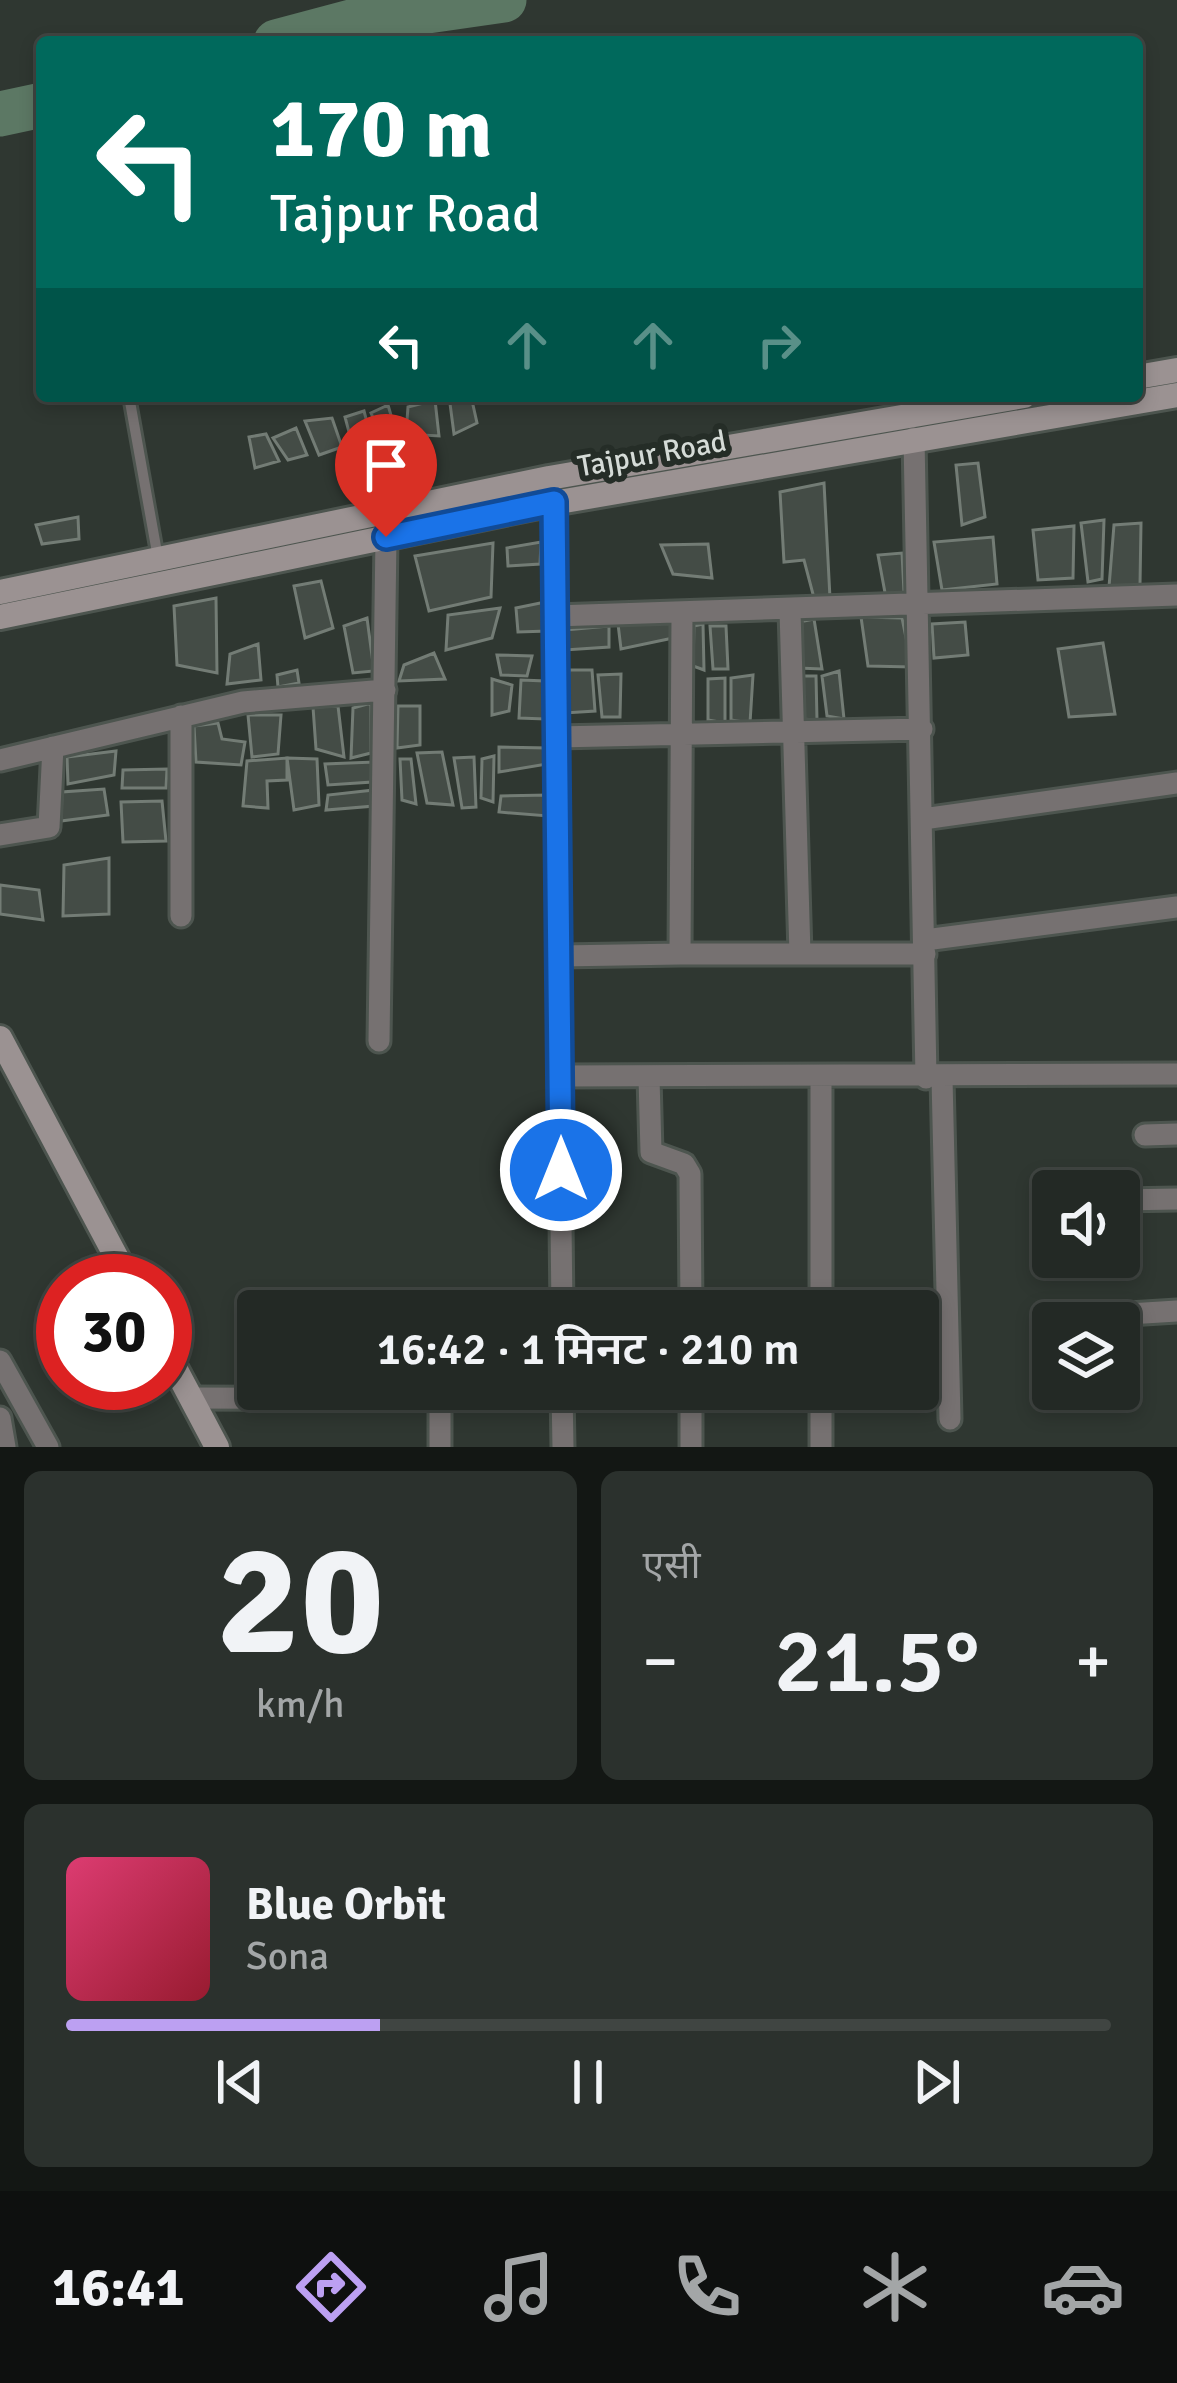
<!DOCTYPE html>
<html lang="hi">
<head>
<meta charset="utf-8">
<style>
  :root { --surface:#232925; --page:#2b312d; --text:#f1f3f6; --muted:#a3a6a7; --line:#404542; --accent:#bca0f2 }
  body { margin:0; font-family:Signika,"Noto Sans Devanagari",sans-serif; background:var(--page); color:var(--text); height:100vh; display:flex; flex-direction:column; font-size:45px; white-space:nowrap }
  * { box-sizing:border-box; margin:0 }
  p { font-size:39px; color:var(--muted) }
  .icon { flex:none; width:66px; height:66px; fill:none; stroke:currentColor; stroke-width:2; stroke-linecap:round; stroke-linejoin:round }
  .map { position:relative; height:1447px; overflow:hidden }
  .side { display:flex; flex-direction:column; gap:24px; padding:24px; background:#131714; flex:1 }
  .side>* { flex:none }
  .hud { position:absolute; left:36px; top:36px; width:1107px; height:366px; border-radius:12px; box-shadow:0 6px 18px #0003,0 0 0 3px var(--line); background:#00695c; color:#fff; overflow:hidden }
  .buttons { position:absolute; left:1032px; top:1170px; display:grid; gap:24px }
  .buttons a { display:grid; place-items:center; width:108px; height:108px; border-radius:12px; background:var(--surface); box-shadow:0 6px 18px #0003,0 0 0 3px var(--line); font-size:60px }
  .speed { position:absolute; left:36px; top:1254px; display:flex; gap:24px; font-size:60px; font-weight:700; text-align:center }
  .speed>* { display:grid; place-content:center; width:156px; height:156px; border-radius:50%; background:var(--surface); box-shadow:0 6px 18px #0003,0 0 0 3px var(--line); line-height:1 }
  .speed .limit { border:18px solid #d22; background:#fff; color:#111 }
  .pin { position:absolute; display:grid; place-items:center; width:102px; height:102px; color:#fff; margin:-123px -51px; border-radius:50% 50% 50% 0; rotate:-45deg; box-shadow:0 0 12px #0007 }
  .pin .icon { rotate:45deg }
  .me { position:absolute; width:132px; margin:-66px; rotate:0deg; stroke-linejoin:round; filter:drop-shadow(0 0 9px #0008) }
  .turn { display:flex; align-items:center; gap:42px; height:252px; padding:0 36px; font-size:54px }
  .turn .icon { width:156px; height:156px; stroke-width:2.5 }
  .turn b { display:block; font-size:84px; line-height:102px }
  .lanes { display:flex; align-items:center; height:114px; padding:0 36px; background:#0003; justify-content:center; gap:60px; direction:ltr }
  .lanes .off { opacity:.35 }
  .big { font-size:90px; font-weight:600; line-height:1.1 }
  .side .tile { flex:1; display:flex; flex-direction:column; justify-content:center; gap:18px; min-width:0; padding:0 42px; border-radius:18px; background:var(--page) }
  .side .dial { align-items:center; gap:0 }
  .dial b { font-size:156px; line-height:1 }
  .song { display:flex; align-items:center; gap:36px }
  .cover { width:144px; height:144px; border-radius:18px; background:linear-gradient(135deg,hsl(340 70% 55%),hsl(350 70% 35%)) }
  .played { height:12px; border-radius:6px; background:linear-gradient(90deg,var(--accent) 30%,var(--line) 30%) }
  .keys { display:flex; justify-content:space-around; direction:ltr }
  .heat { display:flex; justify-content:space-between; align-items:center; font-size:66px; direction:ltr }
  .side .tiles { flex:1; display:grid; gap:24px; grid-template-columns:1fr 1fr }
  .tile:last-child { grid-column:span 2 }
  .trip { position:absolute; left:237px; top:1290px; width:702px; height:120px; border-radius:12px; background:var(--surface); box-shadow:0 6px 18px #0003,0 0 0 3px var(--line); font-weight:600; line-height:120px; text-align:center }
  .tabs { display:flex; height:192px; justify-content:space-around; align-items:center; background:#0e100f; color:var(--muted) }
  .tabs .icon { width:84px; height:84px }
  .tabs .active { color:var(--accent) }
  .tabs b { font-size:54px; color:var(--text) }
  .map>svg:first-child { display:block }
  .lines { fill:none; stroke-linecap:round; stroke-linejoin:round }
  .river { stroke:#5c7864; stroke-width:45 }
  .building { fill:#444c46; stroke:#737c75; stroke-width:3 }
  .lane-casing { stroke:#4d554f; stroke-width:16 }
  .street-casing { stroke:#4d554f; stroke-width:27 }
  .secondary-casing { stroke:#4d554f; stroke-width:30 }
  .lane { stroke:#767171; stroke-width:10 }
  .street { stroke:#767171; stroke-width:21 }
  .secondary { stroke:#9b9292; stroke-width:24 }
  .route-casing { stroke:#114b97; stroke-width:30 }
  .route { stroke:#1a73e8; stroke-width:21 }
  .labels { text-anchor:middle; dominant-baseline:central; stroke-width:12; stroke-linejoin:round; paint-order:stroke }
  .street-label { font-size:30px; fill:#d5dbd7; stroke:#252d27 }
</style>
</head>
<body>
<div class="map">
<svg width="1177" height="1447" viewBox="0 0 1177 1447">
  <rect width="100%" height="100%" fill="#2f3731"/>
  <g class="lines">
    <path class="river" d="M 276,42 L 351,22 L 504,0
      M 0,114 L 42,105"/>
  </g>
  <path class="building" d="M 449,396 L 471,396 L 477,423 L 454,434 Z
    M 435,400 L 439,436 L 406,434 L 408,407 Z
    M 388,405 L 397,436 L 385,445 L 371,413 Z
    M 364,411 L 373,445 L 353,447 L 345,417 Z
    M 332,418 L 342,447 L 319,455 L 305,421 Z
    M 296,428 L 307,455 L 288,460 L 273,438 Z
    M 266,434 L 279,461 L 255,468 L 249,437 Z
    M 978,463 L 985,517 L 962,525 L 956,465 Z
    M 824,483 L 830,598 L 814,598 L 804,560 L 784,562 L 780,492 Z
    M 78,517 L 79,539 L 42,544 L 36,525 Z
    M 1104,520 L 1102,579 L 1088,582 L 1081,523 Z
    M 1141,523 L 1140,585 L 1109,587 L 1114,525 Z
    M 1074,526 L 1073,578 L 1038,580 L 1033,530 Z
    M 993,537 L 997,584 L 942,590 L 934,542 Z
    M 541,542 L 540,564 L 508,566 L 507,548 Z
    M 493,543 L 491,597 L 429,611 L 415,556 Z
    M 708,544 L 712,578 L 673,574 L 661,545 Z
    M 902,553 L 904,592 L 886,598 L 878,555 Z
    M 321,581 L 333,628 L 305,638 L 294,586 Z
    M 216,598 L 217,673 L 177,665 L 174,606 Z
    M 545,602 L 548,631 L 518,632 L 516,608 Z
    M 500,608 L 492,638 L 446,650 L 448,615 Z
    M 861,617 L 902,618 L 912,667 L 868,666 Z
    M 367,618 L 374,671 L 353,673 L 344,626 Z
    M 814,619 L 822,669 L 798,668 L 799,622 Z
    M 965,622 L 968,655 L 934,658 L 932,624 Z
    M 671,623 L 673,638 L 621,649 L 618,624 Z
    M 703,624 L 704,670 L 693,666 L 694,626 Z
    M 609,626 L 609,647 L 565,650 L 565,630 Z
    M 710,626 L 726,626 L 728,669 L 713,669 Z
    M 1103,643 L 1115,714 L 1069,717 L 1058,649 Z
    M 258,644 L 261,680 L 227,684 L 230,654 Z
    M 434,653 L 445,679 L 399,681 L 404,665 Z
    M 497,655 L 532,656 L 527,676 L 501,675 Z
    M 297,670 L 299,683 L 278,687 L 277,675 Z
    M 569,670 L 592,670 L 595,711 L 565,713 Z
    M 839,671 L 844,719 L 827,716 L 822,676 Z
    M 621,674 L 620,717 L 602,717 L 598,675 Z
    M 753,675 L 750,723 L 731,720 L 731,678 Z
    M 800,676 L 816,676 L 817,720 L 800,719 Z
    M 725,678 L 725,723 L 708,720 L 708,679 Z
    M 492,679 L 512,685 L 509,711 L 492,715 Z
    M 521,680 L 545,681 L 545,719 L 519,718 Z
    M 371,703 L 371,753 L 351,758 L 353,708 Z
    M 338,706 L 344,757 L 316,749 L 313,707 Z
    M 398,706 L 420,706 L 420,745 L 397,748 Z
    M 248,715 L 281,715 L 278,754 L 252,757 Z
    M 218,723 L 222,739 L 245,742 L 241,765 L 196,762 L 194,726 Z
    M 499,747 L 548,748 L 547,764 L 499,772 Z
    M 116,751 L 114,775 L 68,784 L 67,757 Z
    M 442,752 L 453,805 L 427,803 L 417,753 Z
    M 494,756 L 493,802 L 481,798 L 482,759 Z
    M 474,757 L 476,807 L 462,808 L 454,758 Z
    M 287,758 L 287,780 L 267,781 L 268,808 L 243,806 L 247,761 Z
    M 287,758 L 317,759 L 319,805 L 294,810 Z
    M 400,759 L 411,759 L 416,804 L 402,800 Z
    M 374,762 L 372,782 L 328,785 L 325,764 Z
    M 167,769 L 166,788 L 122,788 L 123,770 Z
    M 104,789 L 108,815 L 61,821 L 62,792 Z
    M 374,790 L 374,806 L 326,810 L 328,795 Z
    M 549,795 L 548,816 L 499,812 L 501,796 Z
    M 162,801 L 166,841 L 123,842 L 121,802 Z
    M 109,858 L 109,914 L 63,916 L 64,865 Z
    M 0,885 L 39,890 L 43,920 L 0,914 Z"/>
  <g class="lines">
    <defs>
      <path id="lane" d="M 129,396 L 158,558"/>
      <path id="street" d="M 914,438 L 926,1078
        M 553,503 L 562,1311
        M 790,610 L 800,954
        M 682,614 L 680,954 L 925,954
        M 555,616 L 1177,595
        M 181,716 L 181,916
        M 557,737 L 922,729
        M 0,760 L 243,702 L 385,690
        M 923,819 L 1177,783
        M 0,835 L 49,827 L 53,747
        M 925,940 L 1177,907
        M 560,956 L 680,954
        M 379,1041 L 386,537
        M 561,1076 L 1177,1074
        M 649,1077 L 651,1152 L 684,1164 L 690,1174 L 691,1311
        M 821,1078 L 821,1311
        M 942,1078 L 950,1419
        M 1145,1135 L 1177,1134
        M 1119,1200 L 1177,1199
        M 1065,1318 L 1177,1311
        M 918,1353 L 948,1352
        M 0,1361 L 48,1447
        M 440,1389 L 440,1447
        M 691,1389 L 691,1447
        M 821,1389 L 821,1447
        M 562,1390 L 563,1447
        M 191,1398 L 691,1399
        M 0,1418 L 5,1447"/>
      <path id="secondary" d="M 1137,377 L 1177,370
        M 0,592 L 549,478 L 1024,396
        M 0,617 L 553,503 L 1177,395
        M 0,1038 L 129,1281
        M 165,1349 L 217,1447"/>
    </defs>
    <use href="#lane" class="lane-casing"/>
    <use href="#street" class="street-casing"/>
    <use href="#secondary" class="secondary-casing"/>
    <use href="#lane" class="lane"/>
    <use href="#street" class="street"/>
    <use href="#secondary" class="secondary"/>
  </g>
  <g class="lines">
    <defs>
      <path id="route" d="M 386,537 L 554,502 L 561,1170"/>
    </defs>
    <use href="#route" class="route-casing"/>
    <use href="#route" class="route"/>
  </g>
  <g class="labels">
    <g class="street-label">
      <text transform="translate(652 454) rotate(-10)">Tajpur Road</text>
    </g>
  </g>
</svg>
<div class="buttons">
<a><svg class="icon" aria-label="sound" viewBox="0 0 24 24"><path d="M4 9h4l5-4v14l-5-4H4zM17 9q2 3 0 6"/></svg></a>
<a><svg class="icon" aria-label="layers" viewBox="0 0 24 24"><path d="M12 4l9 5-9 5-9-5zM3 14l9 5 9-5"/></svg></a>
</div>
<div class="speed"><div class="limit">30</div></div>
<div class="pin" style="left:386px;top:537px;background:#d93025"><svg class="icon" aria-label="arrive" viewBox="0 0 24 24"><path d="M6 21V4h12l-3 4 3 4H6"/></svg></div>
<svg class="me" style="left:561px;top:1170px" viewBox="-20 -20 40 40"><circle r="17" fill="#1a73e8" stroke="#fff" stroke-width="3"/><path d="M0-11L8 9 0 5-8 9z" fill="#fff"/></svg>
<div class="trip">16:42 · 1 मिनट · 210 m</div>
<div class="hud">
<div class="turn"><svg class="icon" aria-label="left" viewBox="0 0 24 24"><path d="M17 20v-9H6M10 6l-5 5 5 5"/></svg><div><b>170 m</b>Tajpur Road</div></div>
<div class="lanes"><svg class="icon" aria-label="left" viewBox="0 0 24 24"><path d="M17 20v-9H6M10 6l-5 5 5 5"/></svg><svg class="icon off" aria-label="ahead" viewBox="0 0 24 24"><path d="M12 20V5M6 11l6-6 6 6"/></svg><svg class="icon off" aria-label="ahead" viewBox="0 0 24 24"><path d="M12 20V5M6 11l6-6 6 6"/></svg><svg class="icon off" aria-label="right" viewBox="0 0 24 24"><path d="M7 20v-9h11M14 6l5 5-5 5"/></svg></div>
</div>
</div>
<section class="side">
<div class="tiles">
<div class="tile dial"><b>20</b><p>km/h</p></div>
<div class="tile"><p>एसी</p>
<div class="heat"><a>−</a><b class="big">21.5°</b><a>+</a></div>
</div>
<div class="tile">
<div class="song"><i class="cover"></i><div><b>Blue Orbit</b><p>Sona</p></div></div>
<div class="played"></div>
<div class="keys"><svg class="icon" aria-label="previous" viewBox="0 0 24 24"><path d="M18 5L8 12l10 7zM5 5v14"/></svg><svg class="icon" aria-label="pause" viewBox="0 0 24 24"><path d="M8 5v14M16 5v14"/></svg><svg class="icon" aria-label="next" viewBox="0 0 24 24"><path d="M6 5l10 7-10 7zM19 5v14"/></svg></div>
</div>
</div>
</section>
<nav class="tabs">
<b>16:41</b>
<svg class="icon active" aria-label="directions" viewBox="0 0 24 24"><path d="M12 3l9 9-9 9-9-9zM9 14v-3h6M13 9l2 2-2 2"/></svg>
<svg class="icon" aria-label="music" viewBox="0 0 24 24"><path d="M9 18V5l10-2v13"/><circle cx="6" cy="18" r="3"/><circle cx="16" cy="16" r="3"/></svg>
<svg class="icon" aria-label="phone" viewBox="0 0 24 24"><path d="M5 4h4l2 5-3 2q2 4 5 5l2-3 5 2v4C11 20 4 13 5 4z"/></svg>
<svg class="icon" aria-label="climate" viewBox="0 0 24 24"><path d="M12 3v18M4 7l16 10M4 17L20 7"/></svg>
<svg class="icon" aria-label="car" viewBox="0 0 24 24"><path d="M5 17H2v-5l4-1 3-4h7l3 4 3 1v5h-3M9 17h6M6 11h13"/><circle cx="7" cy="17" r="2"/><circle cx="17" cy="17" r="2"/></svg>
</nav>
</body>
</html>
